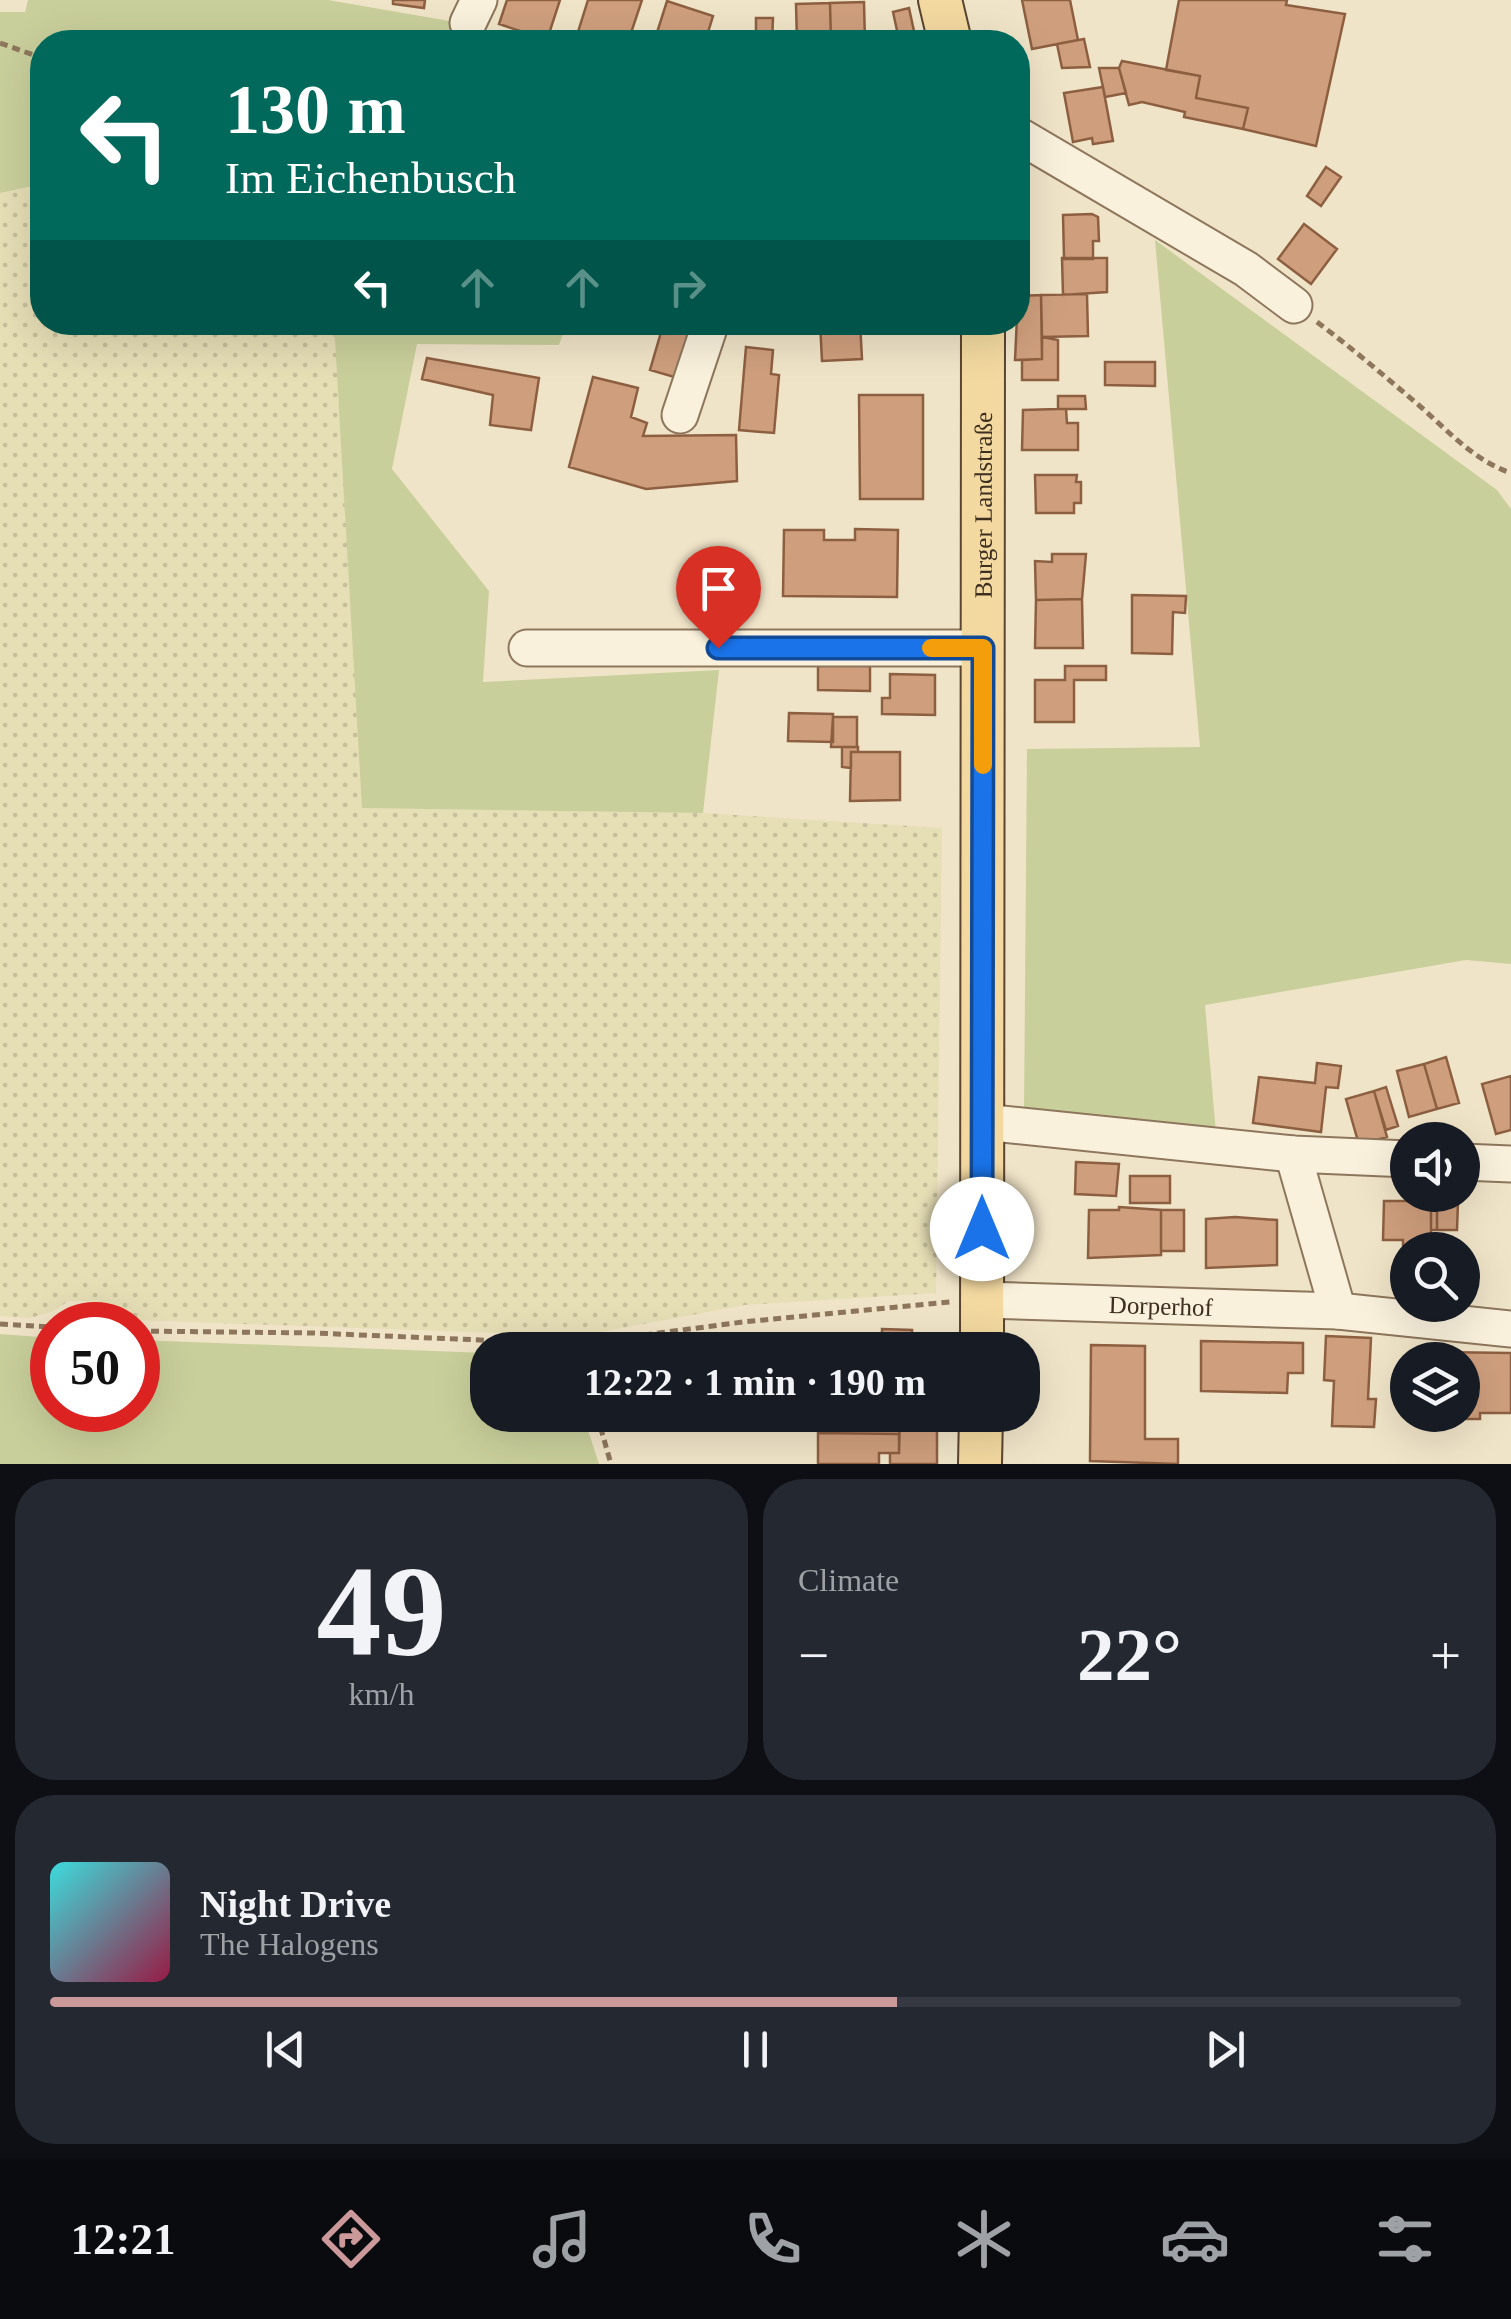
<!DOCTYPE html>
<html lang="en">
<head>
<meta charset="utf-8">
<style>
  :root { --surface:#171b24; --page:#242831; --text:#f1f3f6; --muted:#9ea1a6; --line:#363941; --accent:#cc999b }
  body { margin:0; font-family:"Times New Roman",serif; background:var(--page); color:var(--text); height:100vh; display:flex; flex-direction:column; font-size:38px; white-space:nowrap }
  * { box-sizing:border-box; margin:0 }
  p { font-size:32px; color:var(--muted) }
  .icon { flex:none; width:55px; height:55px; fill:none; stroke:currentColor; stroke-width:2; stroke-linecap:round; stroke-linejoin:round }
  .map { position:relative; height:1464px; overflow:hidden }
  .drawer { display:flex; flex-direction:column; gap:15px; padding:15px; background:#0d0f14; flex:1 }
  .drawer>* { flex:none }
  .top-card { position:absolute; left:30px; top:30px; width:1000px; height:305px; border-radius:40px; box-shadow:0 10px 40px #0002; background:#00695c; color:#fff; overflow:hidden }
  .buttons { position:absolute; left:1390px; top:1122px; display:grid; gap:20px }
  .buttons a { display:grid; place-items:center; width:90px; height:90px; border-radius:50%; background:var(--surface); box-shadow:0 10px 40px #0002; font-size:50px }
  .speed { position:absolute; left:30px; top:1302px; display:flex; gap:20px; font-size:50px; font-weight:700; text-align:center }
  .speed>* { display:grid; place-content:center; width:130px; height:130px; border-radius:50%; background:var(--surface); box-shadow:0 10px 40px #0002; line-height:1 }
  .speed .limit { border:15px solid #d22; background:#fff; color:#111 }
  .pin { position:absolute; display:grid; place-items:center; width:85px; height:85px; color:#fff; margin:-102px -42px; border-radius:50% 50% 50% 0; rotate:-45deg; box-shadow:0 0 10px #0007 }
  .pin .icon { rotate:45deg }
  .me { position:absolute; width:110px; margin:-55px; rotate:0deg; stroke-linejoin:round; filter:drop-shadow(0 0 8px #0008) }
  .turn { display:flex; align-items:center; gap:35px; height:210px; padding:0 30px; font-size:45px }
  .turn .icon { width:130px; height:130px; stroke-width:2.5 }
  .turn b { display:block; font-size:70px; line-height:85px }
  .lanes { display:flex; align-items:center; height:95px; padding:0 30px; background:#0003; justify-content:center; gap:50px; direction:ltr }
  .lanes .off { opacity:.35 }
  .big { font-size:75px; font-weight:700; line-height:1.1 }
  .drawer .tile { flex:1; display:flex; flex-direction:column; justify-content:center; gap:15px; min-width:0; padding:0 35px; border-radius:40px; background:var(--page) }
  .drawer .dial { align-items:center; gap:0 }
  .dial b { font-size:130px; line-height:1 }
  .song { display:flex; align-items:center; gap:30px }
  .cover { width:120px; height:120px; border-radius:15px; background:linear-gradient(135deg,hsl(180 70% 55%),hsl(340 70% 35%)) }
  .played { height:10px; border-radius:5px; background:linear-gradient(90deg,var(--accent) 60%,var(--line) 60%) }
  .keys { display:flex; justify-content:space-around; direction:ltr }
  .heat { display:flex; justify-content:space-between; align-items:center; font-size:55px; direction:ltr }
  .drawer .tiles { flex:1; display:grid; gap:15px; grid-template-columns:1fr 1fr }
  .tile:last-child { grid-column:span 2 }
  .trip { position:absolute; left:470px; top:1332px; width:570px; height:100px; border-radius:40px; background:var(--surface); box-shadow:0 10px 40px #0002; font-weight:700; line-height:100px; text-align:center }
  .tabs { display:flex; height:160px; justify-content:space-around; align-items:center; background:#090b0e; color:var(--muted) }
  .tabs .icon { width:70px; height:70px }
  .tabs .active { color:var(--accent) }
  .tabs b { font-size:45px; color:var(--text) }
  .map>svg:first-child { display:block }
  .farmland { fill:url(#farmland-dots) }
  .grass { fill:#c9cf9b }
  .building { fill:#cf9f7d; stroke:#8d5f41; stroke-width:2.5 }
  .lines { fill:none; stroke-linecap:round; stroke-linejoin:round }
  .minor-casing { stroke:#8d765c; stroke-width:39 }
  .major-casing { stroke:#5b4430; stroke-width:46 }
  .path { stroke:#8d765c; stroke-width:5; stroke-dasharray:8 5; stroke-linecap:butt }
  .minor { stroke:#faf1dc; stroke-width:35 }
  .major { stroke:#f3d9a0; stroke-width:42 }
  .route-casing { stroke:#114b97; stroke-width:25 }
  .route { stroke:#1a73e8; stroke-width:18 }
  .slow { stroke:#f59e0b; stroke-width:18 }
  .labels { text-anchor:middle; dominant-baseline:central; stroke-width:8; stroke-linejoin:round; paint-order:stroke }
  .street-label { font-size:25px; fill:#3d2e20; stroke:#f7eed8 }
</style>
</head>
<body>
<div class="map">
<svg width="1511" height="1464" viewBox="0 0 1511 1464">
  <defs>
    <pattern id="farmland-dots" width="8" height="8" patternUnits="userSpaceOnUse" patternTransform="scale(2.5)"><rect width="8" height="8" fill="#e6deb5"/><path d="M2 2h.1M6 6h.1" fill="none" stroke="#c6bf9b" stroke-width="1.8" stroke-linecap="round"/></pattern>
  </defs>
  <rect width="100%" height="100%" fill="#f0e4c8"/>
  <path class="farmland" d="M 42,184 L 42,322 L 334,323 L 363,808 L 703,813 L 942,828 L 936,1293 L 745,1305 L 579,1336 L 105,1319 L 92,1301 L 69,1301 L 53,1311 L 30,1318 L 0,1316 L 0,193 Z"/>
  <path class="grass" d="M 28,0 L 328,0 L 461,23 L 450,42 L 42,42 L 42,184 L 0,193 L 0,12 L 25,12 Z
    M 1155,240 L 1497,490 L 1511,509 L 1511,964 L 1466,960 L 1205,1005 L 1216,1133 L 1024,1111 L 1027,749 L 1200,747 Z
    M 334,323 L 567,323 L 559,345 L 417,344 L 392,469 L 489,591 L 483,682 L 719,670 L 703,813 L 362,808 Z
    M 0,1334 L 52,1338 L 52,1410 L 138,1410 L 138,1340 L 487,1353 L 488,1415 L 583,1415 L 599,1464 L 0,1464 Z"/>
  <path class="building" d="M 393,0 L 425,0 L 424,8 L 393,4 Z
    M 507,0 L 560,0 L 547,40 L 499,24 Z
    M 588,0 L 642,0 L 628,42 L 608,42 L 578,32 Z
    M 1022,0 L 1070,0 L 1078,40 L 1032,49 Z
    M 1179,0 L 1287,0 L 1286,5 L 1345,14 L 1316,146 L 1243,129 L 1248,108 L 1196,98 L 1200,76 L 1166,70 Z
    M 667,1 L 713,16 L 705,42 L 654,42 Z
    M 864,2 L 865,42 L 831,42 L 830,3 Z
    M 830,3 L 831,42 L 797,42 L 796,4 Z
    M 909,8 L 914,31 L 898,35 L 893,12 Z
    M 756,18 L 773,18 L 772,42 L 756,42 Z
    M 1084,39 L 1090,67 L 1062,68 L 1057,44 Z
    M 1122,61 L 1200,76 L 1196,98 L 1248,108 L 1243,129 L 1184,117 L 1185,112 L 1142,102 L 1129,105 L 1119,68 Z
    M 1099,68 L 1119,68 L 1126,93 L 1105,97 Z
    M 1103,87 L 1113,141 L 1093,144 L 1092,138 L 1073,142 L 1064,93 Z
    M 1326,167 L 1341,177 L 1321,206 L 1307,196 Z
    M 1092,214 L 1098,217 L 1099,241 L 1093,241 L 1093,259 L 1064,259 L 1063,215 Z
    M 1304,224 L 1337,249 L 1311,284 L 1278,259 Z
    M 1062,258 L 1107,258 L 1107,292 L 1063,295 Z
    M 1087,294 L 1088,336 L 1042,337 L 1041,295 Z
    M 1041,295 L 1042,359 L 1015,360 L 1018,296 Z
    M 664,322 L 696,325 L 681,379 L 650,370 Z
    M 820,322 L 860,322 L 862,359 L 822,361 Z
    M 1042,337 L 1058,340 L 1058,380 L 1022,380 L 1022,360 L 1042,359 Z
    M 746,347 L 773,350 L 771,374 L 779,375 L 774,433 L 739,430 Z
    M 427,358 L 539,378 L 531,430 L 490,425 L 493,395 L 422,379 Z
    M 1105,362 L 1155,362 L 1155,386 L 1105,385 Z
    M 593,377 L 638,388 L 631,417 L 647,423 L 643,436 L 736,435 L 737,481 L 646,489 L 569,467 Z
    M 859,395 L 923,395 L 923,499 L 860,499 Z
    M 1058,396 L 1085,396 L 1086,409 L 1058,409 Z
    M 1058,409 L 1066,409 L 1067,423 L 1078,423 L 1078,450 L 1022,450 L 1023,410 Z
    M 1035,475 L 1077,475 L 1076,482 L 1081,482 L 1081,503 L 1074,503 L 1074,513 L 1036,513 Z
    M 855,529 L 898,530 L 897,597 L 783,596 L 784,530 L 824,530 L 824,540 L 855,540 Z
    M 1052,554 L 1086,554 L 1082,599 L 1036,600 L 1035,561 L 1052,562 Z
    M 1132,595 L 1186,596 L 1185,613 L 1173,612 L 1172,654 L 1132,653 Z
    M 1082,599 L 1083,648 L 1035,648 L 1036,600 Z
    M 818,663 L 870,664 L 870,691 L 818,690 Z
    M 1065,666 L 1106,666 L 1106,680 L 1074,680 L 1074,722 L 1035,722 L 1035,680 L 1065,680 Z
    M 890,674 L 935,675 L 935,715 L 882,714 L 882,698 L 890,698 Z
    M 789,713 L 833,714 L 833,742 L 788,741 Z
    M 833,717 L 857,717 L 857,747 L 831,747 Z
    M 842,747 L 858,747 L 858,752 L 851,752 L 851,768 L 842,767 Z
    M 851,752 L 900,752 L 900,800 L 850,801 Z
    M 1446,1057 L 1459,1103 L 1437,1109 L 1424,1064 Z
    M 1317,1063 L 1341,1066 L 1338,1088 L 1326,1087 L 1321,1132 L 1253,1123 L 1259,1077 L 1315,1083 Z
    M 1424,1064 L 1437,1109 L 1409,1117 L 1397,1071 Z
    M 1511,1076 L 1511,1130 L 1496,1134 L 1482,1084 Z
    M 1386,1087 L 1398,1126 L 1386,1130 L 1374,1091 Z
    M 1374,1091 L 1387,1137 L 1359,1145 L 1346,1099 Z
    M 1076,1162 L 1119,1164 L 1116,1196 L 1075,1194 Z
    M 1130,1176 L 1170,1176 L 1170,1203 L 1130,1203 Z
    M 1384,1201 L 1431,1201 L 1431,1245 L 1403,1245 L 1403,1240 L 1383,1240 Z
    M 1431,1201 L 1437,1202 L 1437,1230 L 1431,1230 Z
    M 1437,1202 L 1458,1202 L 1457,1230 L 1437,1230 Z
    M 1119,1207 L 1161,1210 L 1161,1255 L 1088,1258 L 1089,1210 L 1119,1210 Z
    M 1161,1210 L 1184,1210 L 1184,1251 L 1161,1251 Z
    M 1235,1217 L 1277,1220 L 1277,1265 L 1206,1268 L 1206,1219 Z
    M 882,1329 L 912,1330 L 912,1336 L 933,1337 L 933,1350 L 882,1350 Z
    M 1326,1336 L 1371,1338 L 1368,1399 L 1376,1399 L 1374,1427 L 1332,1426 L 1334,1381 L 1324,1380 Z
    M 1201,1341 L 1303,1343 L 1303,1373 L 1288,1373 L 1287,1393 L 1201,1391 Z
    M 1091,1345 L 1145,1346 L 1145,1439 L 1178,1439 L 1178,1464 L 1090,1461 Z
    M 1438,1352 L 1511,1353 L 1511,1413 L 1480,1413 L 1480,1419 L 1453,1419 L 1453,1415 L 1462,1415 L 1462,1360 L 1438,1360 Z
    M 818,1415 L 900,1417 L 899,1434 L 818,1433 Z
    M 889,1415 L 937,1415 L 937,1464 L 890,1464 L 890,1453 L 899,1453 L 900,1417 Z
    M 818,1433 L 899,1434 L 899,1453 L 879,1453 L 879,1464 L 818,1464 Z"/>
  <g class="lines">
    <defs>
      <g id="minor">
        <path d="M 468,23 L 479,0"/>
        <path d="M 1018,135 L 1246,269 L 1294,305"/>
        <path d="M 680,415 L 711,322"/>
        <path d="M 527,648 L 983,648"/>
        <path d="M 983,1122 L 1293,1154 L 1408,1159"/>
        <path d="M 1293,1154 L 1338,1311"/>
        <path d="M 1462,1162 L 1511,1164"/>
        <path id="s1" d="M 983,1300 L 1338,1311 L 1511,1329"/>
      </g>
      <g id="major">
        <path d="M 940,0 L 950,42"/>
        <path id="s2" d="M 982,1350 L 983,322"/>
        <path d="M 980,1464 L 981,1415"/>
      </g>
    </defs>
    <use href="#minor" class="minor-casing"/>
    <use href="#major" class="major-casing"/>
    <path class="path" d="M 0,43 L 42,58
      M 1317,322 C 1353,349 1387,378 1422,408 C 1449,432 1475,461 1511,473
      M 0,1324 L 52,1327
      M 138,1331 L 314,1333 L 575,1344 L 743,1322 L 950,1302
      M 597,1415 L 611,1464"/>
    <use href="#minor" class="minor"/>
    <use href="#major" class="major"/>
  </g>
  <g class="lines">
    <defs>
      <path id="route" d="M 718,648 L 983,648 L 982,1229"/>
    </defs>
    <use href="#route" class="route-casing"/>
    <use href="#route" class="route"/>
    <path class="slow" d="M 931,648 L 983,648 L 983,765"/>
  </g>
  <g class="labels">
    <g class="street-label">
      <text stroke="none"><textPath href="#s2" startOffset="845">Burger Landstraße</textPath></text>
      <text stroke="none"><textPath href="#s1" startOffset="178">Dorperhof</textPath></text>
    </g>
  </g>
</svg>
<div class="buttons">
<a><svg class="icon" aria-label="sound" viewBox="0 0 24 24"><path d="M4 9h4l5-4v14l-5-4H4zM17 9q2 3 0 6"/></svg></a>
<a><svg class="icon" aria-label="search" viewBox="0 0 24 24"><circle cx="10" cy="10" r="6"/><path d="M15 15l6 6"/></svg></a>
<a><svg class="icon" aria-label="layers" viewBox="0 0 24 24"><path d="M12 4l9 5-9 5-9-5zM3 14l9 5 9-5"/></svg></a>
</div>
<div class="speed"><div class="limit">50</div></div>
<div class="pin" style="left:718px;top:648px;background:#d93025"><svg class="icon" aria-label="arrive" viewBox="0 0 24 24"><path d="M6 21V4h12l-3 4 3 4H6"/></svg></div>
<svg class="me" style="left:982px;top:1229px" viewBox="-20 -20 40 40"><circle r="19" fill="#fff"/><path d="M0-13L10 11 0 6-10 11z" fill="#1a73e8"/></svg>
<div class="trip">12:22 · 1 min · 190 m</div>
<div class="top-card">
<div class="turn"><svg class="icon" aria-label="left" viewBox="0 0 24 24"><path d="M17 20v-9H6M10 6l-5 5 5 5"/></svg><div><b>130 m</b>Im Eichenbusch</div></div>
<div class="lanes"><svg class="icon" aria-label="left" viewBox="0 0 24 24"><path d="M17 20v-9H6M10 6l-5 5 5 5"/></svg><svg class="icon off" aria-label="ahead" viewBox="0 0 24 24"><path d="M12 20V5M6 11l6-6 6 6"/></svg><svg class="icon off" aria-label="ahead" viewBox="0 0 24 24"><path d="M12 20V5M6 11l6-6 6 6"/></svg><svg class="icon off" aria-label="right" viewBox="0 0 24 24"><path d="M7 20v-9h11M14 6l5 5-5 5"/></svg></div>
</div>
</div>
<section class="drawer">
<div class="tiles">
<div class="tile dial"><b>49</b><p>km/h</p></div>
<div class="tile"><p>Climate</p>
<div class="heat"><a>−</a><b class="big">22°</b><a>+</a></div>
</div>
<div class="tile">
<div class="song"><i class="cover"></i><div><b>Night Drive</b><p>The Halogens</p></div></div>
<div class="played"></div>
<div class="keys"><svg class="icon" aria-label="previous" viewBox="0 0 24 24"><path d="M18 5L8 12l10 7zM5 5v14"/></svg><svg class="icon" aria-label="pause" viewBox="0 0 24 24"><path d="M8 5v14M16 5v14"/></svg><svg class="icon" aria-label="next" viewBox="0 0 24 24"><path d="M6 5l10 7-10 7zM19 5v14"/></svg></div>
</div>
</div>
</section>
<nav class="tabs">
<b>12:21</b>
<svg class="icon active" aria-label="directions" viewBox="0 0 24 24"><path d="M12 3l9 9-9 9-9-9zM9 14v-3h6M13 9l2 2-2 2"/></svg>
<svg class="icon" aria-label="music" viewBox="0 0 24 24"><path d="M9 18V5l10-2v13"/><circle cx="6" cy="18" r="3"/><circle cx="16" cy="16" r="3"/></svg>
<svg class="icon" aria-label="phone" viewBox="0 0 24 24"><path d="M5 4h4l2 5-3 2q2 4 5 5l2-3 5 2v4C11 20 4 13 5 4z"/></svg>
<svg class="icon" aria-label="climate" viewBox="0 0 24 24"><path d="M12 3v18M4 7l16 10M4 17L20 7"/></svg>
<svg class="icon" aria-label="car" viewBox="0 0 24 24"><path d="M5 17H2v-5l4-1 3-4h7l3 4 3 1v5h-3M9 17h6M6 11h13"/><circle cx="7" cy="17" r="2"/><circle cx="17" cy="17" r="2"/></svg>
<svg class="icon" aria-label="filters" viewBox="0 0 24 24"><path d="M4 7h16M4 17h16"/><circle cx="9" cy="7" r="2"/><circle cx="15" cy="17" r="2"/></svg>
</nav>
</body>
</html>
